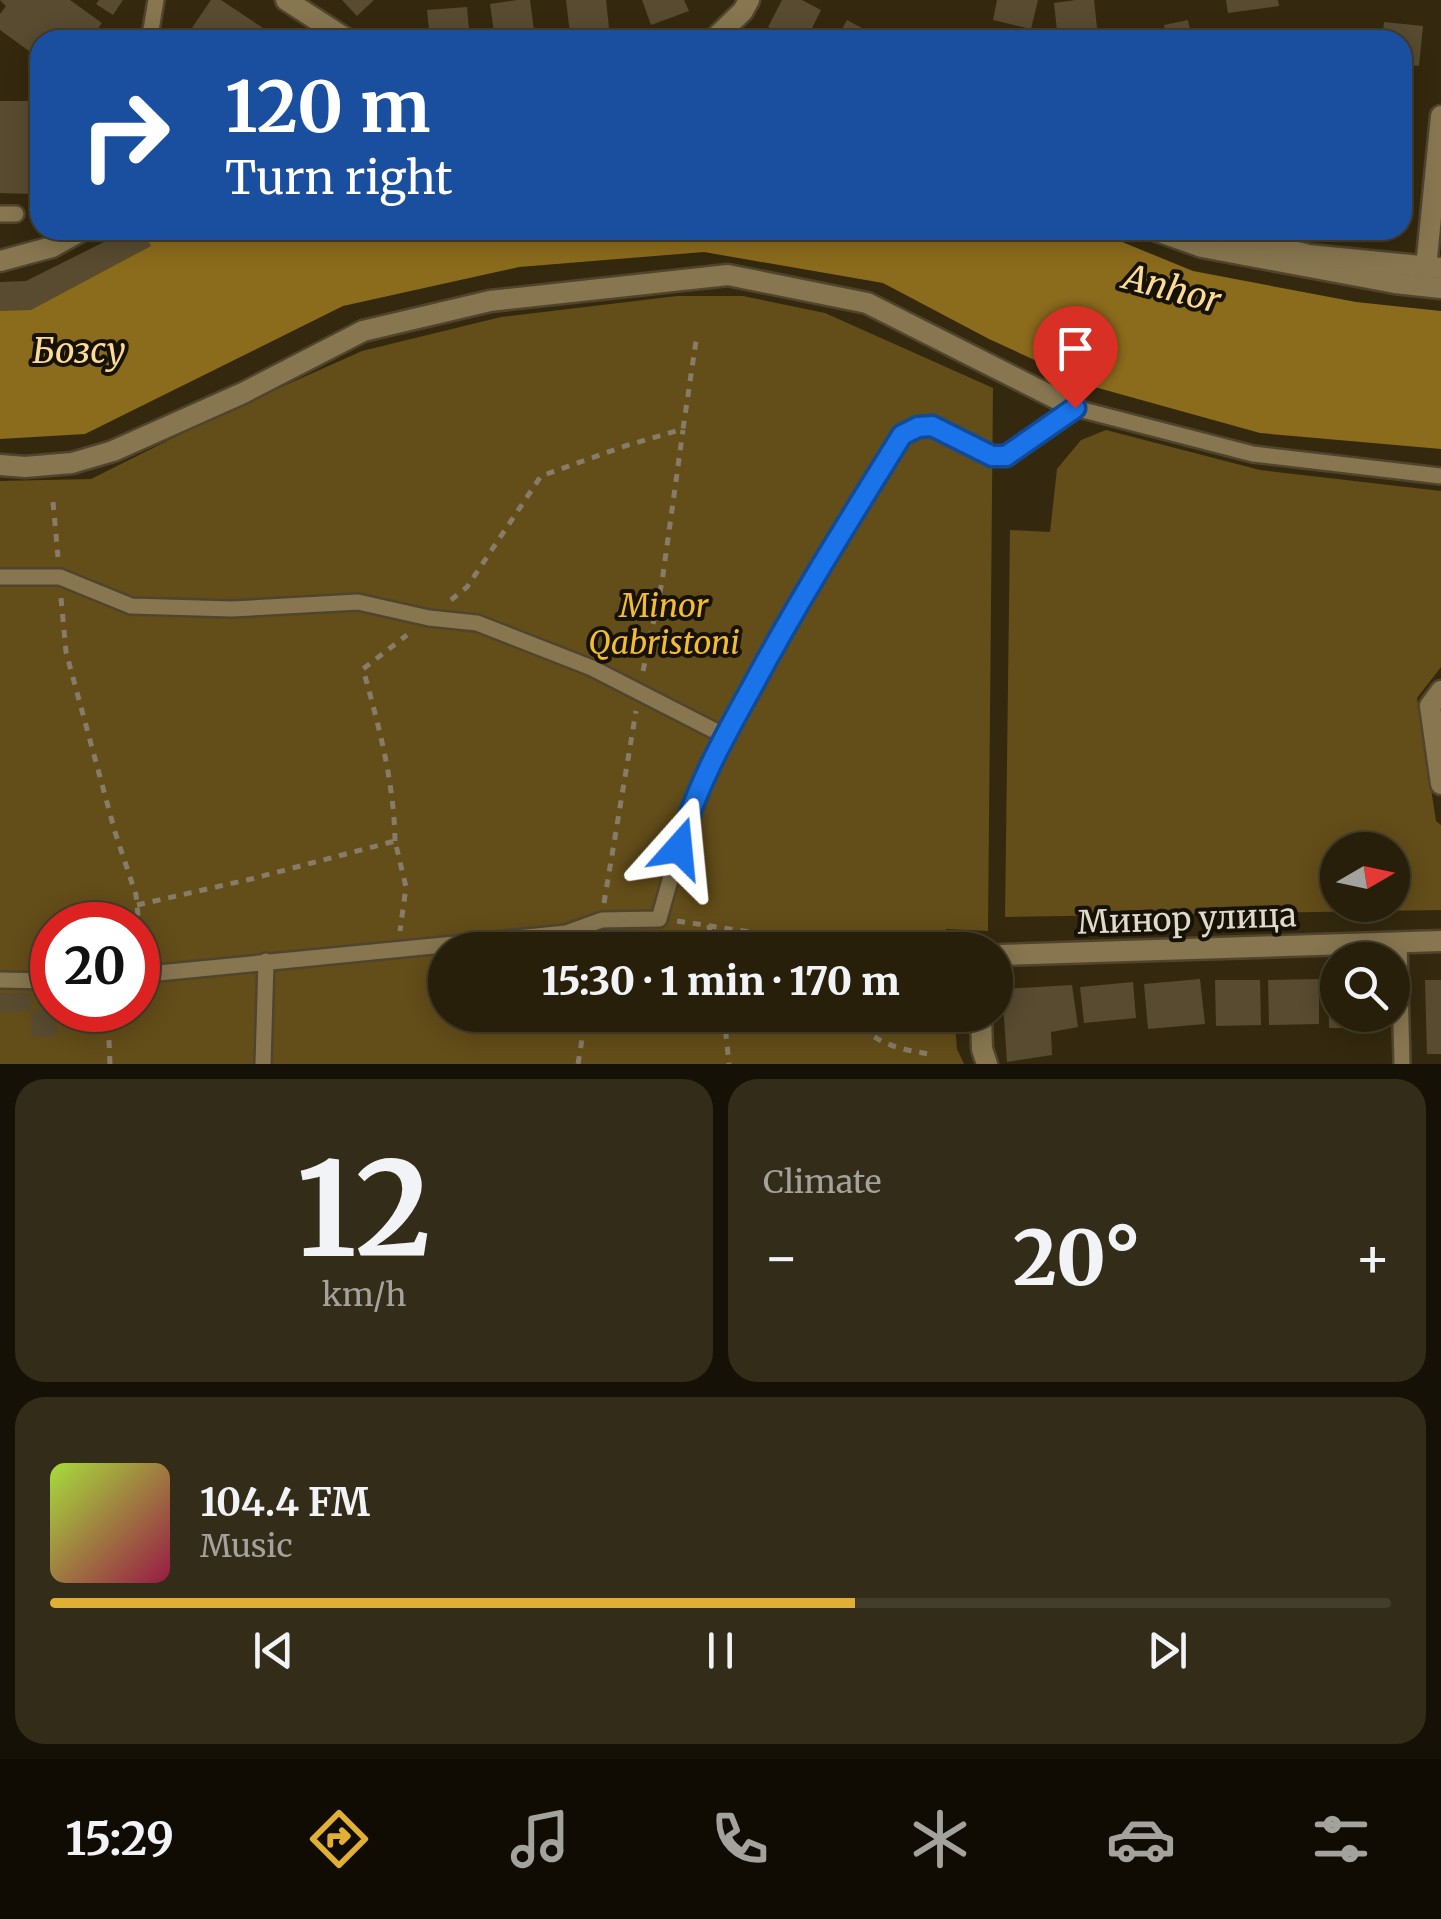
<!DOCTYPE html>
<html lang="en">
<head>
<meta charset="utf-8">
<style>
  :root { --surface:#271f0a; --page:#332c18; --text:#f1f3f6; --muted:#a4a29c; --line:#433d2b; --accent:#e1af34 }
  body { margin:0; font-family:Merriweather,serif; background:var(--page); color:var(--text); height:100vh; display:flex; flex-direction:column; font-size:38px; white-space:nowrap }
  * { box-sizing:border-box; margin:0 }
  p { font-size:32px; color:var(--muted) }
  .icon { flex:none; width:55px; height:55px; fill:none; stroke:currentColor; stroke-width:2; stroke-linecap:round; stroke-linejoin:round }
  .map { position:relative; height:1064px; overflow:hidden }
  .side { display:flex; flex-direction:column; gap:15px; padding:15px; background:#151106; flex:1 }
  .side>* { flex:none }
  .banner { position:absolute; left:30px; top:30px; width:1382px; height:210px; border-radius:30px; box-shadow:0 5px 25px #0003,0 0 0 2px var(--line); background:#1a4fa0; color:#fff; overflow:hidden }
  .needle { width:65px; rotate:81deg }
  .buttons { position:absolute; left:1320px; top:832px; display:grid; gap:20px }
  .buttons a { display:grid; place-items:center; width:90px; height:90px; border-radius:50%; background:var(--surface); box-shadow:0 5px 25px #0003,0 0 0 2px var(--line); font-size:50px }
  .speed { position:absolute; left:30px; top:902px; display:flex; gap:20px; font-size:50px; font-weight:700; text-align:center }
  .speed>* { display:grid; place-content:center; width:130px; height:130px; border-radius:50%; background:var(--surface); box-shadow:0 5px 25px #0003,0 0 0 2px var(--line); line-height:1 }
  .speed .limit { border:15px solid #d22; background:#fff; color:#111 }
  .pin { position:absolute; display:grid; place-items:center; width:85px; height:85px; color:#fff; margin:-102px -42px; border-radius:50% 50% 50% 0; rotate:-45deg; box-shadow:0 0 10px #0007 }
  .pin .icon { rotate:45deg }
  .me { position:absolute; width:110px; margin:-55px; rotate:18deg; stroke-linejoin:round; filter:drop-shadow(0 0 8px #0008) }
  .turn { display:flex; align-items:center; gap:35px; height:210px; padding:0 30px; font-size:45px }
  .turn .icon { width:130px; height:130px; stroke-width:2.5 }
  .turn b { display:block; font-size:70px; line-height:85px }
  .big { font-size:75px; font-weight:800; line-height:1.1 }
  .side .card { flex:1; display:flex; flex-direction:column; justify-content:center; gap:15px; min-width:0; padding:0 35px; border-radius:30px; background:var(--page) }
  .side .dial { align-items:center; gap:0 }
  .dial b { font-size:130px; line-height:1 }
  .song { display:flex; align-items:center; gap:30px }
  .cover { width:120px; height:120px; border-radius:15px; background:linear-gradient(135deg,hsl(80 70% 55%),hsl(340 70% 35%)) }
  .played { height:10px; border-radius:5px; background:linear-gradient(90deg,var(--accent) 60%,var(--line) 60%) }
  .keys { display:flex; justify-content:space-around; direction:ltr }
  .heat { display:flex; justify-content:space-between; align-items:center; font-size:55px; direction:ltr }
  .side .tiles { flex:1; display:grid; gap:15px; grid-template-columns:1fr 1fr }
  .card:last-child { grid-column:span 2 }
  .trip { position:absolute; left:428px; top:932px; width:585px; height:100px; border-radius:50px; background:var(--surface); box-shadow:0 5px 25px #0003,0 0 0 2px var(--line); font-weight:800; line-height:100px; text-align:center }
  .tabs { display:flex; height:160px; justify-content:space-around; align-items:center; background:#100c04; color:var(--muted) }
  .tabs .icon { width:70px; height:70px }
  .tabs .on { color:var(--accent) }
  .tabs b { font-size:45px; color:var(--text) }
  .map>svg:first-child { display:block }
  .green { fill:#634d19; fill-rule:evenodd }
  .water { fill:#8b6b1c }
  .building { fill:#584b30 }
  .lines { fill:none; stroke-linecap:round; stroke-linejoin:round }
  .service-casing { stroke:#50452c; stroke-width:20 }
  .pedestrian-casing { stroke:#50452c; stroke-width:25 }
  .minor-casing { stroke:#50452c; stroke-width:25 }
  .path { stroke:#867c67; stroke-width:5; stroke-dasharray:8 8; stroke-linecap:butt }
  .service { stroke:#877650; stroke-width:15 }
  .pedestrian { stroke:#877650; stroke-width:20 }
  .minor { stroke:#877650; stroke-width:20 }
  .route-casing { stroke:#114b97; stroke-width:25 }
  .route { stroke:#1a73e8; stroke-width:18 }
  .labels { text-anchor:middle; dominant-baseline:central; stroke-width:8; stroke-linejoin:round; paint-order:stroke }
  .park-label { font-size:32px; font-style:italic; fill:#f3bd31; stroke:#171207 }
  .street-label { font-size:32px; fill:#e1d9ca; stroke:#171207 }
  .water-label { font-size:35px; font-style:italic; fill:#fbdb96; stroke:#171207 }
</style>
</head>
<body>
<div class="map">
<svg width="1441" height="1064" viewBox="0 0 1441 1064">
  <rect width="100%" height="100%" fill="#34290e"/>
  <path class="green" d="M 677,296 L 743,296 L 825,313 L 993,388 L 988,931 L 946,929 L 948,950 L 445,950 L 445,1015 L 954,1015 L 957,1049 L 964,1064 L 0,1064 L 0,481 L 91,479 L 223,413 L 362,351 L 501,317 ZM 52,925 L 138,925 L 138,1010 L 52,1010 Z
    M 1106,430 L 1260,470 L 1441,491 L 1441,667 L 1417,698 L 1436,821 L 1441,825 L 1441,910 L 1005,917 L 1010,530 L 1050,532 L 1057,469 L 1081,440 ZM 1338,850 L 1392,850 L 1392,905 L 1338,905 Z"/>
  <path class="water" d="M 171,230 L 1093,230 L 1193,271 L 1356,302 L 1441,311 L 1441,449 L 1260,433 L 1091,386 L 989,339 L 883,283 L 704,252 L 519,267 L 343,306 L 85,434 L 0,439 L 0,293 L 15,292 Z"/>
  <path class="building" d="M 0,0 L 70,0 L 102,23 L 90,40 L 40,40 L 40,59 L 0,30 L 0,14 L 6,6 Z
    M 99,0 L 123,0 L 113,15 L 96,4 Z
    M 211,0 L 221,0 L 281,40 L 188,40 L 185,38 Z
    M 342,0 L 374,0 L 357,16 Z
    M 517,0 L 530,0 L 535,38 L 495,40 L 490,4 Z
    M 566,0 L 606,0 L 609,28 L 570,34 Z
    M 642,0 L 684,0 L 689,11 L 651,25 Z
    M 782,0 L 802,0 L 821,10 L 806,40 L 792,40 L 768,27 Z
    M 997,0 L 1038,0 L 1031,29 L 993,20 Z
    M 1076,0 L 1094,0 L 1098,37 L 1058,40 L 1054,3 Z
    M 1226,0 L 1278,0 L 1279,6 L 1228,13 Z
    M 467,7 L 470,40 L 430,40 L 427,10 Z
    M 847,20 L 884,40 L 836,40 Z
    M 1188,20 L 1192,40 L 1167,40 L 1164,25 Z
    M 1384,22 L 1423,26 L 1419,66 L 1402,64 L 1402,40 L 1382,40 Z
    M 0,101 L 32,101 L 30,194 L 0,193 Z
    M 128,230 L 142,230 L 151,246 L 31,310 L 0,311 L 0,282 L 26,281 Z
    M 1328,976 L 1338,976 L 1338,1015 L 1356,1015 L 1357,1028 L 1329,1028 Z
    M 1200,979 L 1205,1024 L 1148,1029 L 1144,984 Z
    M 1319,979 L 1319,1024 L 1269,1025 L 1268,980 Z
    M 1215,980 L 1260,980 L 1261,1025 L 1216,1026 Z
    M 1425,980 L 1441,980 L 1441,1054 L 1427,1054 Z
    M 1133,982 L 1136,1018 L 1084,1023 L 1080,987 Z
    M 1072,985 L 1078,1027 L 1051,1032 L 1052,1055 L 1007,1062 L 1002,989 Z
    M 0,993 L 30,993 L 31,1011 L 0,1012 Z
    M 52,1010 L 57,1010 L 57,1036 L 32,1037 L 31,1011 Z
    M 1364,1015 L 1392,1015 L 1392,1022 L 1364,1022 Z"/>
  <g class="lines">
    <defs>
      <path id="service" d="M 151,30 L 156,0
        M 0,214 L 16,214
        M 0,577 L 60,577 L 131,606 L 232,609 L 358,602 L 429,618 L 477,623 L 592,668 L 725,736
        M 1399,941 L 1402,1064
        M 138,975 L 566,933 L 602,920 L 659,919 L 689,813 L 725,736 L 794,611 L 902,435 L 918,427 L 932,426 L 992,456 L 1006,455 L 1075,408 L 1253,454 L 1441,476
        M 0,980 L 52,981
        M 263,1064 L 266,961"/>
      <path id="pedestrian" d="M 1154,230 L 1202,247 L 1395,283 L 1441,288
        M 0,261 L 52,247 L 83,230
        M 0,465 L 25,467 L 72,463 L 113,451 L 243,393 L 363,331 L 490,301 L 728,275 L 867,303 L 1075,408
        M 1441,691 L 1430,706 L 1441,784"/>
      <path id="minor" d="M 286,0 L 348,40
        M 713,40 L 743,11 L 749,0
        M 1206,230 L 1309,255 L 1441,268
        M 1426,268 L 1441,116
        M 995,957 L 1001,955 L 1441,941
        M 981,1015 L 982,1049 L 987,1064"/>
    </defs>
    <use href="#service" class="service-casing"/>
    <use href="#pedestrian" class="pedestrian-casing"/>
    <use href="#minor" class="minor-casing"/>
    <path class="path" d="M 53,502 L 58,557
      M 61,598 L 66,652 L 115,832 L 136,895 L 142,956
      M 451,600 L 467,587 L 541,476 L 625,446 L 683,429 L 696,341
      M 643,671 L 662,582 L 683,430
      M 395,841 C 394,782 379,726 363,669 L 407,635
      M 604,903 L 636,711
      M 137,905 L 251,879 L 395,841 L 406,887 L 400,931
      M 677,921 L 796,939 L 819,950
      M 709,925 L 712,950
      M 724,1015 L 729,1064
      M 851,1015 C 874,1045 899,1049 935,1055
      M 110,1064 L 108,1018 L 111,1010
      M 578,1064 L 586,1015"/>
    <use href="#service" class="service"/>
    <use href="#pedestrian" class="pedestrian"/>
    <use href="#minor" class="minor"/>
  </g>
  <g class="lines">
    <defs>
      <path id="route" d="M 679,848 C 694,791 723,739 752,687 C 798,601 850,519 902,435 L 918,427 L 932,426 L 992,456 L 1006,456 L 1075,408"/>
    </defs>
    <use href="#route" class="route-casing"/>
    <use href="#route" class="route"/>
  </g>
  <g class="labels">
    <g class="park-label">
      <text x="664" y="606">Minor<tspan x="664" dy="37">Qabristoni</tspan></text>
    </g>
    <g class="street-label">
      <text transform="translate(1187 919) rotate(-2)">Минор улица</text>
    </g>
    <g class="water-label">
      <text transform="translate(1172 289) rotate(15)">Anhor</text>
      <text x="79" y="351">Бозсу</text>
    </g>
  </g>
</svg>
<div class="buttons">
<a><svg class="needle" viewBox="-14 -14 28 28"><path d="M0-13l5 13h-10z" fill="#e53935"/><path d="M0 13l5-13h-10z" fill="#a4a29c"/></svg></a>
<a><svg class="icon" aria-label="search" viewBox="0 0 24 24"><circle cx="10" cy="10" r="6"/><path d="M15 15l6 6"/></svg></a>
</div>
<div class="speed"><div class="limit">20</div></div>
<div class="pin" style="left:1075px;top:408px;background:#d93025"><svg class="icon" aria-label="arrive" viewBox="0 0 24 24"><path d="M6 21V4h12l-3 4 3 4H6"/></svg></div>
<svg class="me" style="left:679px;top:848px" viewBox="-20 -20 40 40"><path d="M0-17L14 15 0 8-14 15z" fill="#1a73e8" stroke="#fff" stroke-width="4"/></svg>
<div class="trip">15:30 · 1 min · 170 m</div>
<div class="banner">
<div class="turn"><svg class="icon" aria-label="right" viewBox="0 0 24 24"><path d="M7 20v-9h11M14 6l5 5-5 5"/></svg><div><b>120 m</b>Turn right</div></div>
</div>
</div>
<section class="side">
<div class="tiles">
<div class="card dial"><b>12</b><p>km/h</p></div>
<div class="card"><p>Climate</p>
<div class="heat"><a>−</a><b class="big">20°</b><a>+</a></div>
</div>
<div class="card">
<div class="song"><i class="cover"></i><div><b>104.4 FM</b><p>Music</p></div></div>
<div class="played"></div>
<div class="keys"><svg class="icon" aria-label="previous" viewBox="0 0 24 24"><path d="M18 5L8 12l10 7zM5 5v14"/></svg><svg class="icon" aria-label="pause" viewBox="0 0 24 24"><path d="M8 5v14M16 5v14"/></svg><svg class="icon" aria-label="next" viewBox="0 0 24 24"><path d="M6 5l10 7-10 7zM19 5v14"/></svg></div>
</div>
</div>
</section>
<nav class="tabs">
<b>15:29</b>
<svg class="icon on" aria-label="directions" viewBox="0 0 24 24"><path d="M12 3l9 9-9 9-9-9zM9 14v-3h6M13 9l2 2-2 2"/></svg>
<svg class="icon" aria-label="music" viewBox="0 0 24 24"><path d="M9 18V5l10-2v13"/><circle cx="6" cy="18" r="3"/><circle cx="16" cy="16" r="3"/></svg>
<svg class="icon" aria-label="phone" viewBox="0 0 24 24"><path d="M5 4h4l2 5-3 2q2 4 5 5l2-3 5 2v4C11 20 4 13 5 4z"/></svg>
<svg class="icon" aria-label="climate" viewBox="0 0 24 24"><path d="M12 3v18M4 7l16 10M4 17L20 7"/></svg>
<svg class="icon" aria-label="car" viewBox="0 0 24 24"><path d="M5 17H2v-5l4-1 3-4h7l3 4 3 1v5h-3M9 17h6M6 11h13"/><circle cx="7" cy="17" r="2"/><circle cx="17" cy="17" r="2"/></svg>
<svg class="icon" aria-label="filters" viewBox="0 0 24 24"><path d="M4 7h16M4 17h16"/><circle cx="9" cy="7" r="2"/><circle cx="15" cy="17" r="2"/></svg>
</nav>
</body>
</html>
